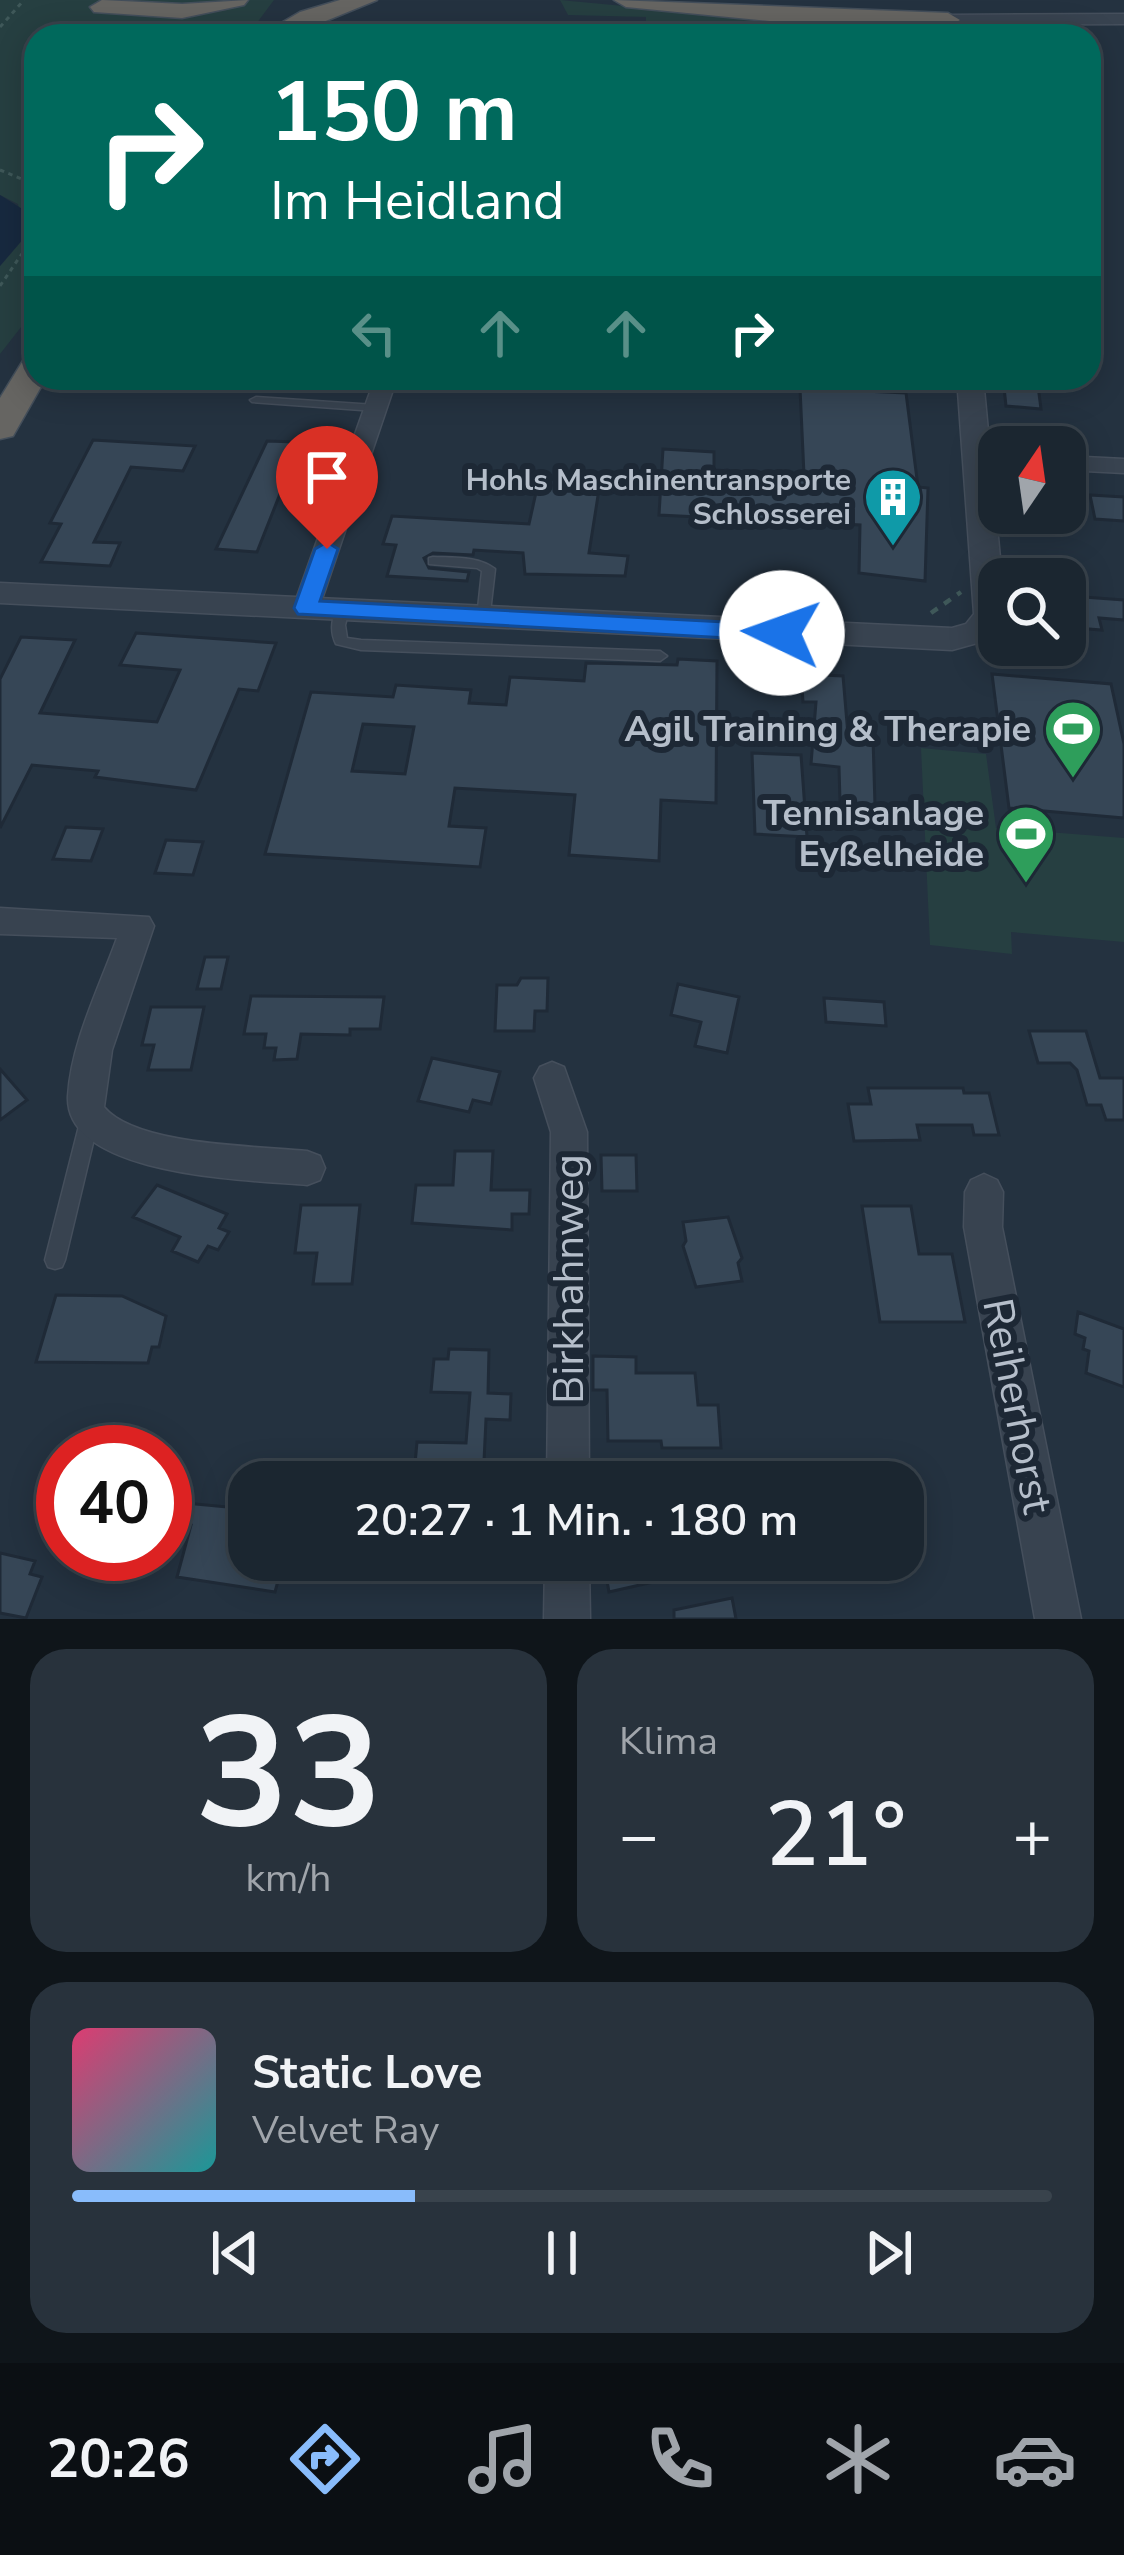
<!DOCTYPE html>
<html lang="de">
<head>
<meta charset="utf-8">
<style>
  :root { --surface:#1b2630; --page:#28323c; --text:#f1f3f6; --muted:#a0a5ab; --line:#39434c; --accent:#89bcfb }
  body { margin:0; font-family:"Nunito Sans",sans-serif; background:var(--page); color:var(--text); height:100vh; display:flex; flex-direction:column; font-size:45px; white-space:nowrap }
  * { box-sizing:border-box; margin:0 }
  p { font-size:39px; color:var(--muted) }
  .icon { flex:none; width:66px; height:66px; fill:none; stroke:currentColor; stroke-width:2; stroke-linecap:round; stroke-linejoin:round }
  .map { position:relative; height:1619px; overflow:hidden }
  .drawer { display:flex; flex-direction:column; gap:30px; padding:30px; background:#0f151a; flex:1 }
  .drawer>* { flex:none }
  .hud { position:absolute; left:24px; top:24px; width:1077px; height:366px; border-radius:36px; box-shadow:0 6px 30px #0003,0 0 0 3px var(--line); background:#00695c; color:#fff; overflow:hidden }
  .needle { width:78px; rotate:13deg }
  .fabs { position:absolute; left:978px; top:426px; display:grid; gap:24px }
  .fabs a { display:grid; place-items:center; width:108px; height:108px; border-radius:24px; background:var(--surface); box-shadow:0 6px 30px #0003,0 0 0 3px var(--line); font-size:60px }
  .speed { position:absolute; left:36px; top:1425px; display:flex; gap:24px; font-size:60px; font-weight:700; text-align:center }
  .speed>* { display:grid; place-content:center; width:156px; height:156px; border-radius:50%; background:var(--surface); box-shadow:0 6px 30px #0003,0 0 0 3px var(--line); line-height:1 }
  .speed .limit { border:18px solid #d22; background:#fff; color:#111 }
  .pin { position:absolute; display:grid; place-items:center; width:102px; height:102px; color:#fff; margin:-123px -51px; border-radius:50% 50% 50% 0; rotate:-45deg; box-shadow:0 0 12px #0007 }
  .pin .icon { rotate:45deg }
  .me { position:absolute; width:132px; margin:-66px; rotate:273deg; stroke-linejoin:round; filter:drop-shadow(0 0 9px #0008) }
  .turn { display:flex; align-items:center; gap:42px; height:252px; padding:0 48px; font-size:54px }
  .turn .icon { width:156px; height:156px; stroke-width:2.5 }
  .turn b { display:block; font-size:84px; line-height:102px }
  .lanes { display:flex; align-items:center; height:114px; padding:0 48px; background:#0003; justify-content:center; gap:60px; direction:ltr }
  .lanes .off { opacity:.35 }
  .big { font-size:90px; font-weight:600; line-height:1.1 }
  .drawer .widget { flex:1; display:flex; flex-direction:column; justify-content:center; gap:18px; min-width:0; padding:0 42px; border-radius:36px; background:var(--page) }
  .drawer .dial { align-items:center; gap:0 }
  .dial b { font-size:156px; line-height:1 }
  .song { display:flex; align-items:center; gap:36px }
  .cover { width:144px; height:144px; border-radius:18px; background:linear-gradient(135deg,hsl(340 70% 55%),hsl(180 70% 35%)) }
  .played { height:12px; border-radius:6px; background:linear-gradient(90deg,var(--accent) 35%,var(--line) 35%) }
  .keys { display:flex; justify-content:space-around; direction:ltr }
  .heat { display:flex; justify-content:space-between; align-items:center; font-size:66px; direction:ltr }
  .drawer .tiles { flex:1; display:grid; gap:30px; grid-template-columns:1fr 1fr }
  .widget:last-child { grid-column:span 2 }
  .trip { position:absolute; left:228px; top:1461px; width:696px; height:120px; border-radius:36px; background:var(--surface); box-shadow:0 6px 30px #0003,0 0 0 3px var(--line); font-weight:600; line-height:120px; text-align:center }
  .menu { display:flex; height:192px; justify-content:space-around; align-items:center; background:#0b0f13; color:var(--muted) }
  .menu .icon { width:84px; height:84px }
  .menu .current { color:var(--accent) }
  .menu b { font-size:54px; color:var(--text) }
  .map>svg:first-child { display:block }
  .green { fill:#263f41 }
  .water { fill:#17293f }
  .building { fill:#364656; stroke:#1f2a37; stroke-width:3; fill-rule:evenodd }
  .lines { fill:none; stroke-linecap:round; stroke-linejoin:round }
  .service-casing { stroke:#454f5c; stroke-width:3 }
  .minor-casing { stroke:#454f5c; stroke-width:3 }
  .tertiary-casing { stroke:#454f5c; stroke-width:3 }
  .trunk-casing { stroke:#434e5a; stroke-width:3 }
  .path-far1 { stroke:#3f5859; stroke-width:3; stroke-dasharray:4.5 4.5; stroke-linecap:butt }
  .path { stroke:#3f5859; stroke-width:4.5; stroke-dasharray:8 8; stroke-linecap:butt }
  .service { fill:#384350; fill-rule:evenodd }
  .minor { fill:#384350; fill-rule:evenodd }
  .tertiary { fill:#384350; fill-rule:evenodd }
  .trunk { fill:#666562; fill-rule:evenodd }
  .route { fill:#1a73e8; stroke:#114b97; stroke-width:3 }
  .labels { text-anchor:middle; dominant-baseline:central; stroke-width:12; stroke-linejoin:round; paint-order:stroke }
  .far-poi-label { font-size:30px; font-weight:bold; fill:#b5beca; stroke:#1d2835; text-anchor:end }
  .poi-label { font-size:36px; font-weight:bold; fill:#b5beca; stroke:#1d2835; text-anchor:end }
  .near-street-label { font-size:42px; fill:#b5beca; stroke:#1d2835 }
</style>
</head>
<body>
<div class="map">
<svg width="1124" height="1619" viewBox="0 0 1124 1619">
  <rect width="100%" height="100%" fill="#243240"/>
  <path class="green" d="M 0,0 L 274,0 L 247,36 L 36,36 L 36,308 L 0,354 L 0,266 L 24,238 L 18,204 L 0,195 Z
    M 560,0 L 803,23 L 887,25 L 928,36 L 656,36 L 656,30 L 646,30 L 646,17 L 568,15 Z
    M 921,748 L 986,754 L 996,828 L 1124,838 L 1124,942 L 1011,932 L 1012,954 L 930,945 Z"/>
  <path class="water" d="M 0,195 L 32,215 L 24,238 L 0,266 Z"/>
  <path class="building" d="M 1003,378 L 1037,378 L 1041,409 L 1006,406 Z
    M 800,388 L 906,393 L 918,487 L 928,488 L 925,581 L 859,573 L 860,525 L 659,515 L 663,449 L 714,452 L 714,470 L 804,475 Z
    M 93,440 L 195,446 L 183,471 L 131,467 L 94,542 L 120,543 L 110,566 L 41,562 L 61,524 L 50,523 Z
    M 267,441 L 296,442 L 291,456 L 295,456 L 257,552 L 216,549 Z
    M 539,479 L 600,483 L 589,553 L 628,556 L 625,576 L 525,574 L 523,553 L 474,550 L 473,555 L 433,553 L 424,558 L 429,568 L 469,572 L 467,581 L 387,576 L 396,545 L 383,544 L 392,516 L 529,524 Z
    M 1090,495 L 1124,497 L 1124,521 L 1095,519 Z
    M 1070,596 L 1124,600 L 1124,620 L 1099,618 L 1102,630 L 1076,628 Z
    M 136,633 L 276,643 L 258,691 L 239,689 L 196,790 L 95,777 L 98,771 L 32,765 L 0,828 L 0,679 L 21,637 L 75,640 L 40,713 L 157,722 L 180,670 L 120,665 Z
    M 678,659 L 717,661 L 716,803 L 661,800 L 659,861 L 569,855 L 575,795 L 455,788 L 449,826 L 486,828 L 480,867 L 265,854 L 311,692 L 393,697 L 396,685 L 471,690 L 469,703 L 506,705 L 510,677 L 584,681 L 586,663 L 677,665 ZM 363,724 L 414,727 L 405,774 L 352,771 Z
    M 801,674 L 843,676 L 848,735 L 873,738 L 875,806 L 840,801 L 839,767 L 811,764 L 816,702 L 803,702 Z
    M 992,674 L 1111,684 L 1124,744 L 1124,818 L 1009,808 Z
    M 752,753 L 801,755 L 807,837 L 755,834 Z
    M 66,827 L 103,829 L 91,861 L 53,859 Z
    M 166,840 L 203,842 L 193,875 L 155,873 Z
    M 205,957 L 228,957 L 221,989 L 197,989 Z
    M 521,978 L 548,978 L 547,1011 L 535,1011 L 534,1031 L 495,1031 L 497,985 L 517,985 Z
    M 678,984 L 739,997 L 727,1053 L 695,1046 L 701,1022 L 671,1015 Z
    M 251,996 L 384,997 L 380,1029 L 350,1029 L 350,1035 L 301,1034 L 297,1059 L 274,1060 L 276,1048 L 264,1048 L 266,1034 L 244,1034 Z
    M 824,998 L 884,1002 L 886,1026 L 826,1022 Z
    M 151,1007 L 204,1007 L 191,1070 L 148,1070 L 154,1045 L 142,1045 Z
    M 1029,1031 L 1086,1031 L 1100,1078 L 1124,1078 L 1124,1120 L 1106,1120 L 1101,1105 L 1087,1105 L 1077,1070 L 1070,1063 L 1038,1063 Z
    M 432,1058 L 500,1072 L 491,1104 L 473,1100 L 469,1112 L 418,1101 Z
    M 0,1069 L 27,1100 L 0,1120 Z
    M 868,1088 L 963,1088 L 964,1093 L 989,1093 L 999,1135 L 974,1135 L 972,1125 L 917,1125 L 920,1140 L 854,1141 L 848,1104 L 871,1104 Z
    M 455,1151 L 493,1151 L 491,1190 L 530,1190 L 529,1214 L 512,1214 L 512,1230 L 412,1223 L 416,1185 L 453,1185 Z
    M 601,1155 L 636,1155 L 637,1191 L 602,1191 Z
    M 157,1185 L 227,1214 L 219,1228 L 229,1232 L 218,1250 L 208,1246 L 198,1262 L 172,1251 L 180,1237 L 133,1217 Z
    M 301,1205 L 360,1205 L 352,1284 L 313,1284 L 317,1253 L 295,1253 Z
    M 862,1206 L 911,1206 L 919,1254 L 952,1254 L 965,1322 L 880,1322 Z
    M 728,1217 L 742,1258 L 738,1263 L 742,1281 L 696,1287 L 683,1246 L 686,1241 L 683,1222 Z
    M 56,1295 L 122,1296 L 166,1316 L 159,1347 L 152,1347 L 148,1363 L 36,1362 Z
    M 1078,1312 L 1124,1329 L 1124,1387 L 1086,1373 L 1089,1351 L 1083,1349 L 1085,1338 L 1075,1334 Z
    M 449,1349 L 489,1350 L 488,1393 L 511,1394 L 510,1420 L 486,1419 L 483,1482 L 414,1475 L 417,1442 L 466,1443 L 470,1393 L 431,1392 L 434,1359 L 448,1359 Z
    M 593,1356 L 636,1357 L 636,1373 L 695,1373 L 698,1405 L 718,1405 L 721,1448 L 662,1448 L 661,1441 L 608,1441 L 607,1390 L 593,1390 Z
    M 185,1503 L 249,1509 L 249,1565 L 281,1570 L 275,1592 L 177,1577 L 191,1525 L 179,1524 Z
    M 0,1553 L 35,1561 L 30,1574 L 42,1577 L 26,1618 L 0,1613 Z
    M 624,1560 L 649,1560 L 653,1582 L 609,1592 L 604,1564 Z
    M 732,1598 L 736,1619 L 674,1619 L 674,1610 Z"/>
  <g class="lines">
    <defs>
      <path id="service" d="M 256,397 L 375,405 L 381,408 L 375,411 L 252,402 L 250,400 Z
        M 433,557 C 454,558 478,556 495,569 L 489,621 L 479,621 L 477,618 L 482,571 L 477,568 L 429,564 L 429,558 Z
        M 342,606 L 349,610 L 345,625 L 347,638 L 361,640 L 660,651 L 667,656 L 660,661 L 361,650 L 336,644 C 330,632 332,622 335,610 Z
        M 90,1110 L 96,1112 L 99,1118 L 65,1260 L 62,1267 L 55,1269 L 48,1267 L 45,1260 L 81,1118 L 84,1112 Z"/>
      <path id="minor" d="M 375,378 L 397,378 L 319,608 L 315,614 L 297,614 L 293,608 Z
        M 1065,456 L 1124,459 L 1124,473 L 1065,470 Z
        M 0,908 L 149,917 L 154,926 L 112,1050 L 104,1107 C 136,1146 258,1146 307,1151 L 320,1156 L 325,1168 L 320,1180 L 307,1185 C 251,1180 64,1177 68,1096 C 71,1043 99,988 117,938 L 0,934 Z
        M 552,1062 L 564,1067 L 587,1132 L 589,1482 L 547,1482 L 551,1132 L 534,1078 L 540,1067 Z
        M 984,1174 L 997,1180 L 1003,1192 L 1002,1227 L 1081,1619 L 1035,1619 L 964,1227 L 965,1192 L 971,1180 Z
        M 545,1560 L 589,1560 L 590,1619 L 544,1619 Z"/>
      <path id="tertiary" d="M 1124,14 L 1124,24 L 948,25 L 939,20 L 948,15 Z
        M 957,378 L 983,378 L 1002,579 L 999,625 L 988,640 L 952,650 L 0,603 L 0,583 L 952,628 L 966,624 L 974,614 Z"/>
      <path id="trunk" d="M 102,0 L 182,4 L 248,0 L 244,5 L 182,18 L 94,12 L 90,7 Z
        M 340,0 L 377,0 L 289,36 L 259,36 L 300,12 Z
        M 614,0 L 948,13 L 960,20 L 948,27 L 801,24 L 626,7 Z
        M 36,356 L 36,378 L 46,378 L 13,436 L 0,439 L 0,398 L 24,359 Z"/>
    </defs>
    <use href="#service" class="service-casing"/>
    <use href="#minor" class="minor-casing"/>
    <use href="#tertiary" class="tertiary-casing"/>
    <use href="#trunk" class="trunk-casing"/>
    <path class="path-far1" d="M 0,27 L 24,0
      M 0,170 L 36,185
      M 0,286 L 36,233"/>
    <path class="path" d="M 931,613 L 961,592"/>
    <use href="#service" class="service"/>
    <use href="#minor" class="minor"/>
    <use href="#tertiary" class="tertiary"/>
    <use href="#trunk" class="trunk"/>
  </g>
  <path class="route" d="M 327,542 L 338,549 L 320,601 L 782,625 L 794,633 L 782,641 L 298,614 L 294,608 L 315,549 Z"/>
  <defs>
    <symbol id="building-pin" viewBox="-11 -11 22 30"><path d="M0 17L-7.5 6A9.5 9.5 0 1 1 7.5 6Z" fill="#0f9aa8" stroke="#1d2835"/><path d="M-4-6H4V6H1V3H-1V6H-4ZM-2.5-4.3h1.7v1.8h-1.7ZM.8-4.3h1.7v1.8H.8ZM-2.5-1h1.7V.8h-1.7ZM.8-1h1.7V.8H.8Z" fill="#fff"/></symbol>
    <symbol id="stadium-pin" viewBox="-11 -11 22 30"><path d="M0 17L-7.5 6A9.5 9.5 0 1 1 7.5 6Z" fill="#2e9e5b" stroke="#1d2835"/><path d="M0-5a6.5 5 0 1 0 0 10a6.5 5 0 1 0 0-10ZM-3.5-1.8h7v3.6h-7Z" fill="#fff"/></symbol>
  </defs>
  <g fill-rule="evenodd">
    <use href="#building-pin" x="860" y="464" width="66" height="90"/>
    <use href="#stadium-pin" x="1040" y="696" width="66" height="90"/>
    <use href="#stadium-pin" x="993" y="801" width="66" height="90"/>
  </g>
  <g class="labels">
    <g class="far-poi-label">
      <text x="851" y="480">Hohls Maschinentransporte<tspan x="851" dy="34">Schlosserei</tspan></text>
    </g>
    <g class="poi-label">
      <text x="1031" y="729">Agil Training &amp; Therapie</text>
      <text x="984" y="813">Tennisanlage<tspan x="984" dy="41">Eyßelheide</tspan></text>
    </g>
    <g class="near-street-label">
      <text transform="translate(569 1279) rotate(-90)">Birkhahnweg</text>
      <text transform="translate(1017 1406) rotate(79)">Reiherhorst</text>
    </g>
  </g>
</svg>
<div class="fabs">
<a><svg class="needle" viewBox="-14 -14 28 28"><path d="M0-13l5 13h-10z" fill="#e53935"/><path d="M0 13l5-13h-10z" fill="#a0a5ab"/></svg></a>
<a><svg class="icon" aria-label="search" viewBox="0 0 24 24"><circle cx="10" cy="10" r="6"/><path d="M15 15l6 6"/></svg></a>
</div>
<div class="speed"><div class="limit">40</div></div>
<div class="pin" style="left:327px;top:549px;background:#d93025"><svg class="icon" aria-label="arrive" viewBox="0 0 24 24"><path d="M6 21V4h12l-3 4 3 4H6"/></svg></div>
<svg class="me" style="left:782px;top:633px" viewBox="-20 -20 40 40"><circle r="19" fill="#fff"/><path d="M0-13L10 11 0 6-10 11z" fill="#1a73e8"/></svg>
<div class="trip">20:27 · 1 Min. · 180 m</div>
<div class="hud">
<div class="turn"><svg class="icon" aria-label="right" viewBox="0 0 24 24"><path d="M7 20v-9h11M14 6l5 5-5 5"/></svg><div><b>150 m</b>Im Heidland</div></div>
<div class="lanes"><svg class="icon off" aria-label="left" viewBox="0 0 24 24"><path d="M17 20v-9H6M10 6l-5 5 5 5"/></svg><svg class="icon off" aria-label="ahead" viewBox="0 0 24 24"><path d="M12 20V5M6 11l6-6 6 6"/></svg><svg class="icon off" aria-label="ahead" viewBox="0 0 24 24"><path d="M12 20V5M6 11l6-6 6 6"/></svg><svg class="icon" aria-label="right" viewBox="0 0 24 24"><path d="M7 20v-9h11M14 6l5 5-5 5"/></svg></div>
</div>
</div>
<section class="drawer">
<div class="tiles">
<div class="widget dial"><b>33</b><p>km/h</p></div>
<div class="widget"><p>Klima</p>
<div class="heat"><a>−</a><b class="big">21°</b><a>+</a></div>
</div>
<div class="widget">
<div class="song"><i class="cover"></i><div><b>Static Love</b><p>Velvet Ray</p></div></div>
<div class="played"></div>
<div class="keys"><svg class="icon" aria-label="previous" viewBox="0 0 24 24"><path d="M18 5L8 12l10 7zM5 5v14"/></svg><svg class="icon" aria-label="pause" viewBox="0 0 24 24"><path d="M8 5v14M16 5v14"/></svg><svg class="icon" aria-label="next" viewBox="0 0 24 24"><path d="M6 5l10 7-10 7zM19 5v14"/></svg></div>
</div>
</div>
</section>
<nav class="menu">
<b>20:26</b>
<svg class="icon current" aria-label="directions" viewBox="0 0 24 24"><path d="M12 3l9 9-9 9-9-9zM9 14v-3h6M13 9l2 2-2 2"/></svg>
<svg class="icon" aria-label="music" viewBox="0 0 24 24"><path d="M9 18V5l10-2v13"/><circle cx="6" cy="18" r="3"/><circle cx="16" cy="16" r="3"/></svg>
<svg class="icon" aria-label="phone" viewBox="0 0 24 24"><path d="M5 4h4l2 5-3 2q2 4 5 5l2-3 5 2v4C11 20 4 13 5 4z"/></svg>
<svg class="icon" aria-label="climate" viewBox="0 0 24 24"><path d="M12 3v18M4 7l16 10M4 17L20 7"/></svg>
<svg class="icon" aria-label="car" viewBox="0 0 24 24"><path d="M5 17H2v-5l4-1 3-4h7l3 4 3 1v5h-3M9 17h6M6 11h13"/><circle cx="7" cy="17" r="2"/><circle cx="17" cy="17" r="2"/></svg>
</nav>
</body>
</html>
